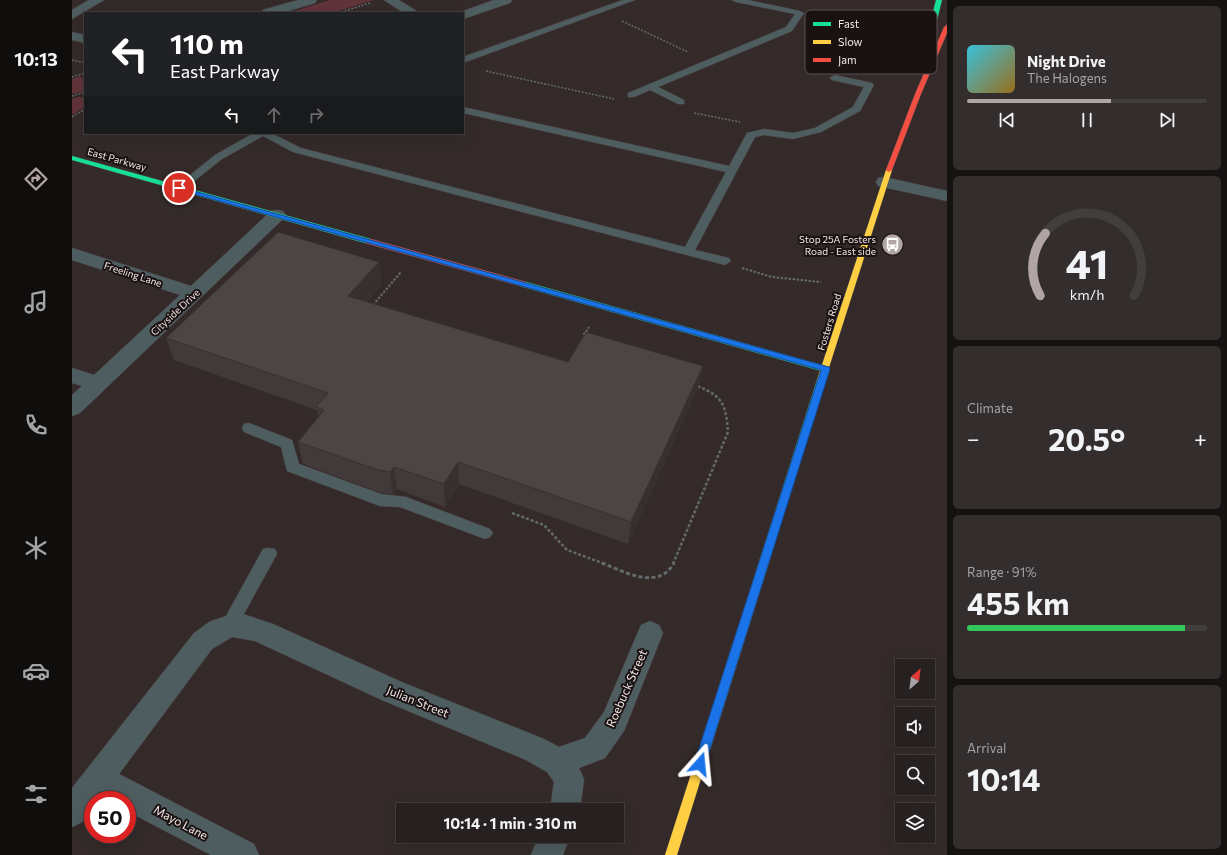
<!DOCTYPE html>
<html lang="en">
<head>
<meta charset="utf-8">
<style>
  :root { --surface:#272020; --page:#332d2d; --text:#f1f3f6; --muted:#a4a3a5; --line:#433e3e; --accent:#b0a4a4 }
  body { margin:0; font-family:Commissioner,sans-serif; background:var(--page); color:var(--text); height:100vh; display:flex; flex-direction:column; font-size:15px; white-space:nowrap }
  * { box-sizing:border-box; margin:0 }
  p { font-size:13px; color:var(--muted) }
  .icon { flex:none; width:22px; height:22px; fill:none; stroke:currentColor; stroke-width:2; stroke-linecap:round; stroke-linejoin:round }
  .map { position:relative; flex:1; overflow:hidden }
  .side { display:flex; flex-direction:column; gap:6px; padding:6px; background:#151212; width:280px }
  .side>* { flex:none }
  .hud { position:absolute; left:12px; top:12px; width:380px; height:122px; border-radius:0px; box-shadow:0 4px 16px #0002,0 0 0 1px var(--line); background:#202124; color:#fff; overflow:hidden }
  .needle { width:26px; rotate:28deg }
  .tools { position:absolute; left:823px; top:659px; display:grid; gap:8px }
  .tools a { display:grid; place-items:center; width:40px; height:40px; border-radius:0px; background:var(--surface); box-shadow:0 4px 16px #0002,0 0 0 1px var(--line); font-size:20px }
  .speed { position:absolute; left:12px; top:791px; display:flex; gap:8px; font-size:20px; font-weight:700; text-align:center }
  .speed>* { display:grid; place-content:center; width:52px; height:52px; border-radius:50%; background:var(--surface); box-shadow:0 4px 16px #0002,0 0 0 1px var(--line); line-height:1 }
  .speed .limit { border:6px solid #d22; background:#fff; color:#111 }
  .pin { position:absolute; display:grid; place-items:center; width:34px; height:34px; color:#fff; margin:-17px; border:2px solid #fff; border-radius:50%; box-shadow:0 1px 4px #0007 }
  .me { position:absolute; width:44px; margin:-22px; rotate:18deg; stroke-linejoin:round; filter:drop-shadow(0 0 3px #0008) }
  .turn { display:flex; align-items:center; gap:14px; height:84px; padding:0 20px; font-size:18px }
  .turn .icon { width:52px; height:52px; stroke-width:2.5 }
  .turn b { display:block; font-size:28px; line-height:34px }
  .lanes { display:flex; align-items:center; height:38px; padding:0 20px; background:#0003; justify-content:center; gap:20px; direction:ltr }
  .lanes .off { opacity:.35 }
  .big { font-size:30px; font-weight:700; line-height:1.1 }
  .side .card { flex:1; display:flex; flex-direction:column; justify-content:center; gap:6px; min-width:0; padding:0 14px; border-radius:6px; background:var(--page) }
  .side .dial { align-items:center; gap:0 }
  .dial svg { height:104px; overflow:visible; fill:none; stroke:var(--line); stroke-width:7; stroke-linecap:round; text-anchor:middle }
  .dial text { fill:var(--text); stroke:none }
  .song { display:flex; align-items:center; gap:12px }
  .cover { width:48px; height:48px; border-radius:6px; background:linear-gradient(135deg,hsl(190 70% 55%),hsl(40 70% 35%)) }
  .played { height:4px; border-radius:2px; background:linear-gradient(90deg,var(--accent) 60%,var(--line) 60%) }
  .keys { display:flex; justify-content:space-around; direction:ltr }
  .heat { display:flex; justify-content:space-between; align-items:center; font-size:22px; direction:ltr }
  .charge { height:6px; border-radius:3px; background:linear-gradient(90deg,#34c759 91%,var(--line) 0) }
  .trip { position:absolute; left:324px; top:803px; width:228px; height:40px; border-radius:0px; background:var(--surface); box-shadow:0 4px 16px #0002,0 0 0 1px var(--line); font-weight:700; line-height:40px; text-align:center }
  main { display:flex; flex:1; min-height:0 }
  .tab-bar { display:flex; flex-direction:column; width:72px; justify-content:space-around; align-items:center; background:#100d0d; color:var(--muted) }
  .tab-bar .icon { width:28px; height:28px }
  .tab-bar .current { color:var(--accent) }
  .tab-bar b { font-size:18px; color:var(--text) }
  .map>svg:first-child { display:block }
  .green { fill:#61343a }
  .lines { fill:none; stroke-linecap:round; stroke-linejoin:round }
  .lane-casing { stroke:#4e4545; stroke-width:1 }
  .street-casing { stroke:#4e4545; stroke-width:1 }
  .fast-casing { stroke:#4e4545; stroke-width:1 }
  .slow-casing { stroke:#4e4545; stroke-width:1 }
  .jam-casing { stroke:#4e4545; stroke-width:1 }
  .path-far3 { stroke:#636a6b; stroke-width:1.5; stroke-dasharray:2 1.5; stroke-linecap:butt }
  .path-far2 { stroke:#636a6b; stroke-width:2; stroke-dasharray:2.5 1.5; stroke-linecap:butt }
  .path-far1 { stroke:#636a6b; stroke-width:2.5; stroke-dasharray:3 2; stroke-linecap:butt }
  .path { stroke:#636a6b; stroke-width:3; stroke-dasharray:4 2.5; stroke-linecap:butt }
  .lane { fill:#4e5d5f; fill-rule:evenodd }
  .street { fill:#4e5d5f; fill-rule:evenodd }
  .fast { fill:#16e098; fill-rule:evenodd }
  .slow { fill:#ffcf43; fill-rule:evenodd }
  .jam { fill:#f24e42; fill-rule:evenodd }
  .wall { fill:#423a3a }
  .shaded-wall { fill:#363030 }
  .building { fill:#4d4444; stroke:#363030 }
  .route { fill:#1a73e8; stroke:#114b97 }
  .labels { text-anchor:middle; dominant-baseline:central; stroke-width:4; stroke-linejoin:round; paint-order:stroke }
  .street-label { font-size:10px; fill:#f2e6e6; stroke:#1a1112 }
  .poi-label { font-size:10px; fill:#f2e6e6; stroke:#1a1112; text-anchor:end }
  .near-street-label { font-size:12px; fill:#f2e6e6; stroke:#1a1112 }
  .key { fill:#1a1112; stroke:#5b5152; stroke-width:1 }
  .key-label { font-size:11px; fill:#f2e6e6 }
</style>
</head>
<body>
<main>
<nav class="tab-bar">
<b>10:13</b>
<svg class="icon current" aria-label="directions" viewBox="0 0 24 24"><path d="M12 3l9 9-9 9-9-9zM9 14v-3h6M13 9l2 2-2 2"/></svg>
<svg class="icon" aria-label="music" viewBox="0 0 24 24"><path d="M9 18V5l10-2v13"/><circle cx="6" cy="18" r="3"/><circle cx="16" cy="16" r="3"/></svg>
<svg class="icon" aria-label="phone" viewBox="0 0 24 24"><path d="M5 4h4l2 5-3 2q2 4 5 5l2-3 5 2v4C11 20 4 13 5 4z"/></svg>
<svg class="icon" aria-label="climate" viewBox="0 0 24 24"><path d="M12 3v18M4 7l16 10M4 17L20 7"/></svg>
<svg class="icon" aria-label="car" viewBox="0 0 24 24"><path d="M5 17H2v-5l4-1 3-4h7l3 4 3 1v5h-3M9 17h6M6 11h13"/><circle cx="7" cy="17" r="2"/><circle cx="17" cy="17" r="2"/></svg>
<svg class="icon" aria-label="filters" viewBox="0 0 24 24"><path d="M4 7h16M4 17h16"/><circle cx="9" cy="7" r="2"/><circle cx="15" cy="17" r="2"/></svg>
</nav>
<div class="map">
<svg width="875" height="855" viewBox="0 0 875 855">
  <rect width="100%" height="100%" fill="#342a2a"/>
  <path class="green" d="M 258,0 L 302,0 L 260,13 L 216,13 Z
    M 8,76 L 13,81 L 13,91 L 0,94 L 0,79 Z
    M 6,97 L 13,98 L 13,107 L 0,115 L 0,99 Z"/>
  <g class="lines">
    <defs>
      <path id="lane" d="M 551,0 L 563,0 L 391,63 L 391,57 Z
        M 660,0 L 676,0 L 728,11 L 732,13 L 720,31 L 586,87 L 612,100 L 612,104 L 606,104 L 578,90 L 562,97 L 556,97 L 556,93 L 714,27 L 723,14 L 664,2 Z
        M 763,75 L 800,83 L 802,85 L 788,111 L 749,132 L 721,139 L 692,135 L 683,137 L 623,250 L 657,258 L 659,261 L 653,265 L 221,152 L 191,136 L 150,159 L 111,190 L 103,190 L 102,188 L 143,155 L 182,133 L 199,133 L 229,148 L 613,247 L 654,172 L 391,113 L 391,107 L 657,166 L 675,133 L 692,129 L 721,133 L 743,128 L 781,107 L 792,87 L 760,80 L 758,78 Z
        M 177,423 L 220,440 L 227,464 L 309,494 L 334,497 L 418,529 L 421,533 L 418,537 L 413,539 L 328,507 L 308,506 L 215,471 L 209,447 L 172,432 L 170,428 L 172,424 Z
        M 197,548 L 203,549 L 205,554 L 163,630 L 157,632 L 151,630 L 149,625 L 191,549 Z"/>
      <path id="street" d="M 17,0 L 32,0 L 0,19 L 0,10 Z
        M 226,0 L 245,0 L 243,3 L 210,13 L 190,13 L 191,10 Z
        M 312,0 L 327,0 L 348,13 L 332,13 Z
        M 422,0 L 440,0 L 438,3 L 391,19 L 391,13 L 386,13 Z
        M 0,32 L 13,35 L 13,43 L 0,40 Z
        M 812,177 L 875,191 L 875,201 L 806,186 L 804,182 L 806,178 Z
        M 205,210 L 211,211 L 214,215 L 211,219 L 8,413 L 0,416 L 0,395 L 10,386 L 0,383 L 0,368 L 22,375 L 108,295 L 0,260 L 0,248 L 119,286 L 199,211 Z
        M 160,614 L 174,615 L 201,624 L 332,683 L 472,739 L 487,747 L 513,738 L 532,712 L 569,625 L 578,621 L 587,625 L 591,633 L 552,731 L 533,758 L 507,768 L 512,779 L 508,810 L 478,810 L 482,782 L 475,772 L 452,759 L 312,701 L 183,641 L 160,637 L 140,649 L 47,774 L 182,844 L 187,855 L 139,855 L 55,811 L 55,800 L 35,800 L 30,797 L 28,800 L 21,800 C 21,814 13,822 0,827 L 0,788 L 122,633 L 137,622 Z
        M 467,836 L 498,836 L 491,855 L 459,855 Z"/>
      <path id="fast" d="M 864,0 L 870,0 L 858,48 L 855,50 L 852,48 Z
        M 0,156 L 299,239 L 300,241 L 296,243 L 293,243 L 0,160 Z
        M 448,282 L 454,282 L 753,366 L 757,369 L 753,372 L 448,286 L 447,284 Z
        M 749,377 L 753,380 L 698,559 L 697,562 L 693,563 L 689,562 L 688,559 L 745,380 Z"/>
      <path id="slow" d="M 817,168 L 820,170 L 753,380 L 752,382 L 746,382 L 745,380 L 814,170 Z
        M 693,555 L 697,556 L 698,559 L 605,855 L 593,855 L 688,559 L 689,556 Z"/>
      <path id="jam" d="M 875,25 L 875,33 L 849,94 L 820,170 L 817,172 L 815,171 L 814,170 L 843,94 L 872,27 Z
        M 293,239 L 299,239 L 454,282 L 455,284 L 451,286 L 448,286 L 293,243 Z"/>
    </defs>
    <use href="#lane" class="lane-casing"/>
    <use href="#street" class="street-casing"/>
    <use href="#fast" class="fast-casing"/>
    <use href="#slow" class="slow-casing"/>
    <use href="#jam" class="jam-casing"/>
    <path class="path-far3" d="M 266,13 L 298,3
      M 550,21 L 616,52
      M 737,30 L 781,47 L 785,45 L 797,48 L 790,66
      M 0,60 L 13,63
      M 414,71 L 542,99
      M 0,77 L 13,73
      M 0,96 L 13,92
      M 622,113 L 668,122
      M 0,117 L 13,109"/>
    <path class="path-far2" d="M 670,268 L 700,277 L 749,282
      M 301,305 L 329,272
      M 514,332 L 517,327"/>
    <path class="path-far1" d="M 512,335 L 514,331
      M 440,513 L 472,525 L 495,550 L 533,564
      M 601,564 L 656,432 C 654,405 651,396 625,386"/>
    <path class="path" d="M 530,563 C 553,572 586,591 602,563"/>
    <use href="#lane" class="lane"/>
    <use href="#street" class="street"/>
    <use href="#fast" class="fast"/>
    <use href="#slow" class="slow"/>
    <use href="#jam" class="jam"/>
  </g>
  <path class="wall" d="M 310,284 L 295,302 L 496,362 L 631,366 L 626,388 L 556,544 L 387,484 L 373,507 L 325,489 L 321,494 L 309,493 L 231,464 L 226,442 L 247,417 L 245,410 L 102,360 L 94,338 Z"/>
  <path class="shaded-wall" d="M 307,262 L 310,284 L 280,318 L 276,296 Z
    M 631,366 L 626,388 L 556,544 L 559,522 Z
    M 386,462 L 387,484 L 373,507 L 372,484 Z
    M 322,467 L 325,489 L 321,494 L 318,472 Z"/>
  <path class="building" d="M 206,232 L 307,262 L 276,296 L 496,362 L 514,332 L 631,366 L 559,522 L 386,462 L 372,484 L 322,467 L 318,472 L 306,470 L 226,442 L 252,410 L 244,407 L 256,393 L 94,338 Z"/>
  <path class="route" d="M 104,186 L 757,367 L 758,369 L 632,768 L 628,770 L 623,768 L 622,764 L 749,370 L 104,189 Z"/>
  <defs>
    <symbol id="bus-disc" viewBox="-11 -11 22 22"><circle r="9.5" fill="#b0a4a4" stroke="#1a1112"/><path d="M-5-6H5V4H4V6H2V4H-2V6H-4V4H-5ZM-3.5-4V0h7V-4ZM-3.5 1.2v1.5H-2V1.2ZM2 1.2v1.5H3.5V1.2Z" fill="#fff"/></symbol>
  </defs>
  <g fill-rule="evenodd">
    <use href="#bus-disc" x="808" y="232" width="25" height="25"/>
  </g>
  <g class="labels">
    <g class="street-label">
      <text transform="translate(45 159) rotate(16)">East Parkway</text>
      <text transform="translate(61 274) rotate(18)">Freeling Lane</text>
      <text transform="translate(103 312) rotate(-43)">Cityside Drive</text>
      <text transform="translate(757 322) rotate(-73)">Fosters Road</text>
    </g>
    <g class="poi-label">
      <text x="804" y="239">Stop 25A Fosters<tspan x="804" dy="12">Road - East side</tspan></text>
    </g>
    <g class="near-street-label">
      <text transform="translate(554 688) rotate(-66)">Roebuck Street</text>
      <text transform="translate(346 701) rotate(22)">Julian Street</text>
      <text transform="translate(109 822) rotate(28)">Mayo Lane</text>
    </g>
  </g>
  <rect x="733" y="10" width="132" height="64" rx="6" class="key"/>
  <rect x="741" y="22" width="18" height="4" fill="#16e098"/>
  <rect x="741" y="40" width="18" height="4" fill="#ffcf43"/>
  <rect x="741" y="58" width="18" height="4" fill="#f24e42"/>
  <g class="key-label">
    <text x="766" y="28">Fast</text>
    <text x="766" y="46">Slow</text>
    <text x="766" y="64">Jam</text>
  </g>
</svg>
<div class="tools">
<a><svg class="needle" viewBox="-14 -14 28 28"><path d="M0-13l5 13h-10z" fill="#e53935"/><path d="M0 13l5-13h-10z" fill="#a4a3a5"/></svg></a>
<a><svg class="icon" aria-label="sound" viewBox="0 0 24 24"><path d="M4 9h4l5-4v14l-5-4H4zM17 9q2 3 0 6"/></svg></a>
<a><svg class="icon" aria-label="search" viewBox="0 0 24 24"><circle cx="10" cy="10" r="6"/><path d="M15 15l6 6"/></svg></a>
<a><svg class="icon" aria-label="layers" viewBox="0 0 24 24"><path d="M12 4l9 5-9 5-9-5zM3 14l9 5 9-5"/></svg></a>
</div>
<div class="speed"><div class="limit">50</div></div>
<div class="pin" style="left:107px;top:188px;background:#d93025"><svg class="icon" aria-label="arrive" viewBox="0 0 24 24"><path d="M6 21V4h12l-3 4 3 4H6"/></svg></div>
<svg class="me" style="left:628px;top:764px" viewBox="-20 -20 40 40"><path d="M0-17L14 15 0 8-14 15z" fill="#1a73e8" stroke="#fff" stroke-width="4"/></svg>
<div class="trip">10:14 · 1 min · 310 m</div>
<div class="hud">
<div class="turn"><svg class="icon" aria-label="left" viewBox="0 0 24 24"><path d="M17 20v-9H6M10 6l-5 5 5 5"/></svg><div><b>110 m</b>East Parkway</div></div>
<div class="lanes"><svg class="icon" aria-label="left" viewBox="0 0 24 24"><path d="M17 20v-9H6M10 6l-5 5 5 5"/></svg><svg class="icon off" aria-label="ahead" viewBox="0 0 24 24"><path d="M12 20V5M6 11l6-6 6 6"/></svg><svg class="icon off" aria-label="right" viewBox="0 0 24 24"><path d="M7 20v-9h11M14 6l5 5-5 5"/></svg></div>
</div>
</div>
<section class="side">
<div class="card">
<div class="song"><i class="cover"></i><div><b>Night Drive</b><p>The Halogens</p></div></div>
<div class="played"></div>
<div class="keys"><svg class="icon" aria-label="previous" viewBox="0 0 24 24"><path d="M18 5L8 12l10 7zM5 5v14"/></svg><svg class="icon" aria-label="pause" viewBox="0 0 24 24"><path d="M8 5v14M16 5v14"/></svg><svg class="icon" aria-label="next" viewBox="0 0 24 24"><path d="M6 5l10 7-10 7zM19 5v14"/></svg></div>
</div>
<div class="card dial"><svg viewBox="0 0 100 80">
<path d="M14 69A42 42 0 1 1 86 69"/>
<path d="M14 69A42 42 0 0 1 18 21" stroke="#b0a4a4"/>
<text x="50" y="56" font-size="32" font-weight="700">41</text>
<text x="50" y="72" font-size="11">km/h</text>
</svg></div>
<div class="card"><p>Climate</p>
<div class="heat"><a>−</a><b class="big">20.5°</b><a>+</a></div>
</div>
<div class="card"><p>Range · 91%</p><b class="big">455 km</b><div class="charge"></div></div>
<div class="card"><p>Arrival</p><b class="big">10:14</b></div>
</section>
</main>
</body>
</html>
